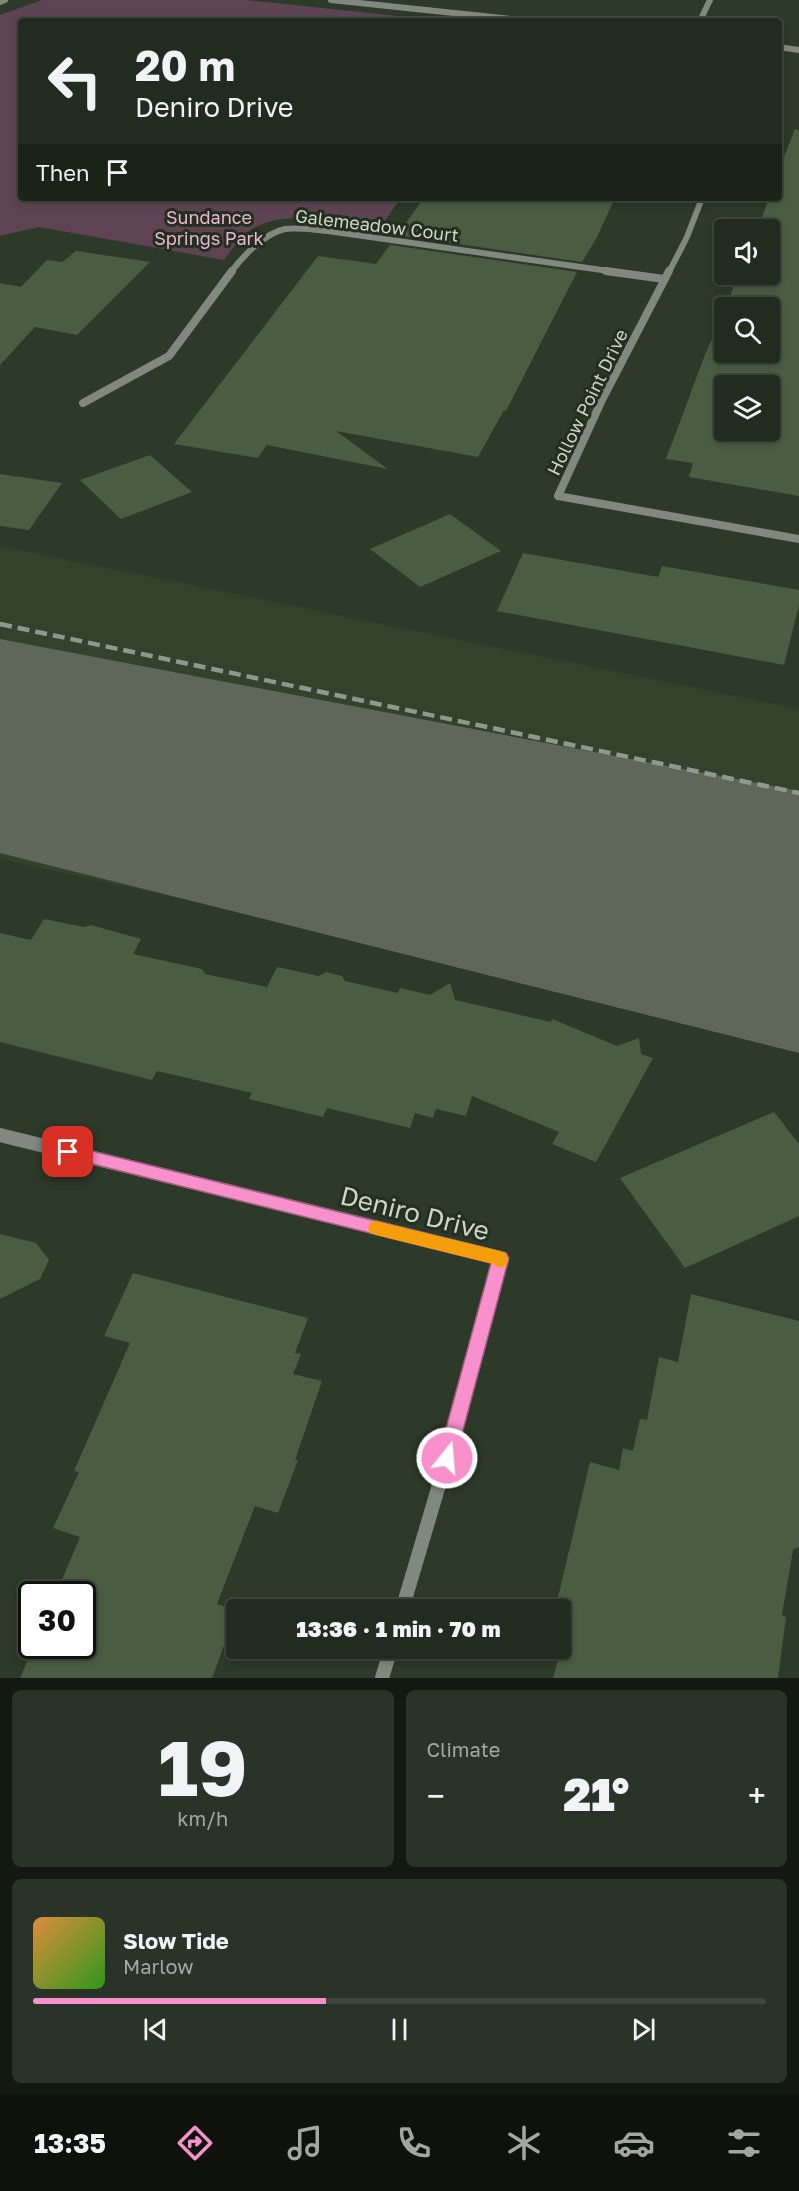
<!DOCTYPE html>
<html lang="en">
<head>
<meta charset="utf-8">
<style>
  :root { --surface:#222b1f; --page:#2a3328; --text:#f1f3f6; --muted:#a2a7a4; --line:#3f473d; --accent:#f890cb }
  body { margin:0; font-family:"Golos Text",sans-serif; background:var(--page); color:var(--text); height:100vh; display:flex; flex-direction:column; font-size:22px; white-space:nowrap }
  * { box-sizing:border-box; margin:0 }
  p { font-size:20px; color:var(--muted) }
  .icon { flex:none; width:33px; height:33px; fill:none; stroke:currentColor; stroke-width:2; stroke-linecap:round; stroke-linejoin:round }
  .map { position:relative; height:1678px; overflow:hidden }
  .details { display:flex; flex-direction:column; gap:12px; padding:12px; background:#131811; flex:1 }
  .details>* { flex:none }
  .top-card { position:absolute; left:18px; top:18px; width:764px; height:183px; border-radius:6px; box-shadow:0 3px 9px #0003,0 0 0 2px var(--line); background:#222b1f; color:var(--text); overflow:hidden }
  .controls { position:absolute; left:714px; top:219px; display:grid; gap:12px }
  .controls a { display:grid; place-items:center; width:66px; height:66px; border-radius:6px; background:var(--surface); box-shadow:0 3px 9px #0003,0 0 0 2px var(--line); font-size:30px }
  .speed { position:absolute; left:18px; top:1581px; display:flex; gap:12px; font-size:30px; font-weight:700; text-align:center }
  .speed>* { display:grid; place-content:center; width:78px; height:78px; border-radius:50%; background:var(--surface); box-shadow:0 3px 9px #0003,0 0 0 2px var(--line); line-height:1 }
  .speed .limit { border:3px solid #111; border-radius:9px; background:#fff; color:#111 }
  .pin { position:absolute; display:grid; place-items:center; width:51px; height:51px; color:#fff; margin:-26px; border-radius:12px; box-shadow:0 3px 9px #0006 }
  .me { position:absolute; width:66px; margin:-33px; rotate:17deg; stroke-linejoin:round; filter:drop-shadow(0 0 4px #0008) }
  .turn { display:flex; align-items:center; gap:21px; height:126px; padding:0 18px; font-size:27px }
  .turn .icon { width:78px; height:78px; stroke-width:2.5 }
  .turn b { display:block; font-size:42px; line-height:51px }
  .then { display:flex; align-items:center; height:57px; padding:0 18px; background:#0003; gap:12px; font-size:22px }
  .big { font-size:45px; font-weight:800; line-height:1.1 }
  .details .tile { flex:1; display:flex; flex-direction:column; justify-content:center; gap:9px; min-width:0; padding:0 21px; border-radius:9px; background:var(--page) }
  .details .dial { align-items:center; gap:0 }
  .dial b { font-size:78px; line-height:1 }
  .song { display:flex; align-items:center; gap:18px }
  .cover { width:72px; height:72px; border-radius:9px; background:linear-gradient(135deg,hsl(30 70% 55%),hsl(110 70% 35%)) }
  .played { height:6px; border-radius:3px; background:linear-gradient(90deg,var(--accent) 40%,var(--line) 40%) }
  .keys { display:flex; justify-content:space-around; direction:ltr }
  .heat { display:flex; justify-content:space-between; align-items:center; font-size:33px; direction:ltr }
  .details .tiles { flex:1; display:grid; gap:12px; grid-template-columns:1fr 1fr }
  .tile:last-child { grid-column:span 2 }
  .trip { position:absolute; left:226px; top:1599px; width:345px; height:60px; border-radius:6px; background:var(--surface); box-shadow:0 3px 9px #0003,0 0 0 2px var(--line); font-weight:800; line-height:60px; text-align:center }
  .menu { display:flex; height:96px; justify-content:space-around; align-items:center; background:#0e110c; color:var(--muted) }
  .menu .icon { width:42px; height:42px }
  .menu .on { color:var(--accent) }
  .menu b { font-size:27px; color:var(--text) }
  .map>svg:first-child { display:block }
  .built { fill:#32422c }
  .green { fill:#5e4452 }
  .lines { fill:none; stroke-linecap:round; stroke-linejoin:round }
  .runway { fill:#5e685a; fill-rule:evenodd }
  .building { fill:#4a5d43; fill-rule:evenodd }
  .minor-far2 { stroke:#81887f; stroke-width:6 }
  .minor-far1 { stroke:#81887f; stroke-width:8 }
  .minor { stroke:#81887f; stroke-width:14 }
  .rail-far1 { stroke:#8f988c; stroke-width:4; stroke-dasharray:9 4.5; stroke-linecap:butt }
  .rail { stroke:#8f988c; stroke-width:4.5; stroke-dasharray:12 6; stroke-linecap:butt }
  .route { fill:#f890cb; stroke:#a15e84; stroke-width:1.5 }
  .slow { fill:#f59e0b }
  .labels { text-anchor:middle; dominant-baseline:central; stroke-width:6; stroke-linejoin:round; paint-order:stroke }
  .far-park-label { font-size:18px; fill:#edb4d3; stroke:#232f1f }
  .far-street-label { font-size:18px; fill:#cdd4ca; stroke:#232f1f }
  .near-street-label { font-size:26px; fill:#cdd4ca; stroke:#232f1f }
</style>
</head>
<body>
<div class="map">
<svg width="799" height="1678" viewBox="0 0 799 1678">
  <rect width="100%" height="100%" fill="#2d3929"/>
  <path class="built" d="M 0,546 L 799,709 L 799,1034 L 0,859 Z"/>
  <path class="green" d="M 42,0 L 246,0 L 445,21 L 21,21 L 21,198 L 401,198 L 381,226 C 344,221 275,206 244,235 C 237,242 230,252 224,260 L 39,227 L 0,236 L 0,15 Z"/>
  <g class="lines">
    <path class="runway" d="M 0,639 L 799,791 L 799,1053 L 0,853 Z"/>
  </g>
  <path class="building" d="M 795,129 L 799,130 L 799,496 L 689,477 L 693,463 L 666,459 L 706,352 L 724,313 L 724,352 L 770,352 L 770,308 L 726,308 L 738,274 L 770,274 L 770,230 L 754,230 L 757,222 L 760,222 L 769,198 L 778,198 L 778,172 ZM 724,386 L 770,386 L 770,430 L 724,430 Z
    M 424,198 L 615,198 L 596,239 L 582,262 L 397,235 Z
    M 390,245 L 577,272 L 506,411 L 504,410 L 478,457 L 336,431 L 388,469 L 267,445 L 258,458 L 174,444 L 318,256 L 376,264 Z
    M 76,251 L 150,262 L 77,335 L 35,327 L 0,365 L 0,283 L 21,287 L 47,260 L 62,262 Z
    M 150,455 L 192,492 L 121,519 L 80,480 Z
    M 0,474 L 62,483 L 29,530 L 0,526 Z
    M 450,514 L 501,551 L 420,587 L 370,549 Z
    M 523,553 L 658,577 L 662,566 L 799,590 L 799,605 L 784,665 L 497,611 Z
    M 44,919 L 84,927 L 91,925 L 141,939 L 133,954 L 202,969 L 205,974 L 267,987 L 277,967 L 319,976 L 326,972 L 342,976 L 345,981 L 398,993 L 400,988 L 430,995 L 450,983 L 455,1000 L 551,1022 L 552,1019 L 617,1046 L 639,1038 L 641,1054 L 653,1058 L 596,1162 L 552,1144 L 559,1132 L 472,1096 L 466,1116 L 436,1109 L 433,1118 L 415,1113 L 410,1128 L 327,1108 L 323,1117 L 249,1099 L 252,1093 L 157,1071 L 152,1080 L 0,1042 L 0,933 L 31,940 Z
    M 774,1112 L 799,1144 L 799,1216 L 685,1268 L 620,1178 Z
    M 0,1234 L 36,1243 L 49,1260 L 40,1279 L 0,1299 Z
    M 133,1273 L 308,1318 L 295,1353 L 301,1354 L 293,1374 L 322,1381 L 295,1460 L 298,1460 L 278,1513 L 255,1506 L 217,1604 L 237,1610 L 212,1678 L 20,1678 L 34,1646 L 82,1646 L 82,1594 L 56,1594 L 80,1537 L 53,1528 L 79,1472 L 74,1471 L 130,1343 L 104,1336 Z
    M 691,1294 L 799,1321 L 799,1547 L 793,1550 L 782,1615 L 786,1617 L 778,1678 L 553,1678 L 559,1656 L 545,1652 L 546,1648 L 561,1648 L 561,1610 L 555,1610 L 590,1462 L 619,1470 L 623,1448 L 633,1451 L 640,1419 L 647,1420 L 659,1357 L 678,1362 Z"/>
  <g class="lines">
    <path class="minor-far2" d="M 331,0 L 530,21
      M 0,2 L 5,0
      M 700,21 L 710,0
      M 778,47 L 799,50
      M 231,272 C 243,256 265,233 285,229 C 299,227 315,230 328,231 L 616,272
      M 669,272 L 687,237 L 702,198"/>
    <path class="minor-far1" d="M 606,271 L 664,279
      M 669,271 L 601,402 L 558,496 L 799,539
      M 83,403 L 169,356 L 232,271"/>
    <path class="minor" d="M 0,1135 L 500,1258 L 460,1414 L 402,1610
      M 382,1678 L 391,1648"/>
    <path class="rail-far1" d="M 0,624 L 4,625"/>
    <path class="rail" d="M 0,624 L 799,793"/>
  </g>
  <path class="route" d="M 68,1145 L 506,1253 L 509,1258 L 454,1464 L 447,1466 L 441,1464 L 438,1458 L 491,1263 L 68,1158 L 63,1157 L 60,1152 L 63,1147 Z"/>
  <path class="slow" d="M 376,1221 L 500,1251 L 506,1253 L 508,1261 L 506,1266 L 500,1268 L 493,1264 L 376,1235 L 370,1233 L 368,1228 L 370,1223 Z"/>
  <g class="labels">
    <g class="far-park-label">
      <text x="209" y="217">Sundance<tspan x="209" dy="21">Springs Park</tspan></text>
    </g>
    <g class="far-street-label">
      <text transform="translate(377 225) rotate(7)">Galemeadow Court</text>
      <text transform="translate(587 402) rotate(-64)">Hollow Point Drive</text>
    </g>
    <g class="near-street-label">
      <text transform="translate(415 1213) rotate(14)">Deniro Drive</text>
    </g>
  </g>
</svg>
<div class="controls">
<a><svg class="icon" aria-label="sound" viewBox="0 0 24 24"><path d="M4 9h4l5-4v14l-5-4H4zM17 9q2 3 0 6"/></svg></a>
<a><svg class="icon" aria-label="search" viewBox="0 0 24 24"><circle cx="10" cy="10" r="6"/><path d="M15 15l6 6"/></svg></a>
<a><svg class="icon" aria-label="layers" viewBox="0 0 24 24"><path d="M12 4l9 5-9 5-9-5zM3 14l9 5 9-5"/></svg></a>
</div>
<div class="speed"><div class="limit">30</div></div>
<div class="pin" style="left:68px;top:1152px;background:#d93025"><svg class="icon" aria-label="arrive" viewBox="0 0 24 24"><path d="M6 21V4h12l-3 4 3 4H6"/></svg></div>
<svg class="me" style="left:447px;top:1458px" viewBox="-20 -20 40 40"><circle r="17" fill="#f890cb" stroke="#fff" stroke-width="3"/><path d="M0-11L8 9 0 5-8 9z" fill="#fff"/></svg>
<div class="trip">13:36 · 1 min · 70 m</div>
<div class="top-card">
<div class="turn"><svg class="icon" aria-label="left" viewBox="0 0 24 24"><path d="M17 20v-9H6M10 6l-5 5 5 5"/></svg><div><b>20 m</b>Deniro Drive</div></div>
<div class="then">Then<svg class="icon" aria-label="arrive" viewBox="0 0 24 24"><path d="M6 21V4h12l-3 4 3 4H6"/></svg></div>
</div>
</div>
<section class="details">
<div class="tiles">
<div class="tile dial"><b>19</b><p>km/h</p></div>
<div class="tile"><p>Climate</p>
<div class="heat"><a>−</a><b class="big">21°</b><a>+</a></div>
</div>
<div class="tile">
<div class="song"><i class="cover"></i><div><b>Slow Tide</b><p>Marlow</p></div></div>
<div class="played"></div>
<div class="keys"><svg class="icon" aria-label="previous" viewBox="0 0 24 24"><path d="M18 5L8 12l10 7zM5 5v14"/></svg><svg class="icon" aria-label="pause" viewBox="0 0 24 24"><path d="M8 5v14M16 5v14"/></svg><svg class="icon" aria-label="next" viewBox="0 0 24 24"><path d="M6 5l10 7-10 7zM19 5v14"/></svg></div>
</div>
</div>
</section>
<nav class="menu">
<b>13:35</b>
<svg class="icon on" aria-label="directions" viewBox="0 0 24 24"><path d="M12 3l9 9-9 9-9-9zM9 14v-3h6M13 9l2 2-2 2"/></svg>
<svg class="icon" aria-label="music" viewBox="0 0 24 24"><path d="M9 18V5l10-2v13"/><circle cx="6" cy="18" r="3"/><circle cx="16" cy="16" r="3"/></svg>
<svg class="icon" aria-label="phone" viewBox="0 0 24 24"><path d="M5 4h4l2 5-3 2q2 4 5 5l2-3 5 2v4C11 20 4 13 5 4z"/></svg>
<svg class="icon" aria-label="climate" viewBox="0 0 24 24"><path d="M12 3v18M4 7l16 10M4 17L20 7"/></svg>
<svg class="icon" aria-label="car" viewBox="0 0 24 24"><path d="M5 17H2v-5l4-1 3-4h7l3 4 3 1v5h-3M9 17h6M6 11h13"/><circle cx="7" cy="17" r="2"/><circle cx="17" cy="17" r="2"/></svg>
<svg class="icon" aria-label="filters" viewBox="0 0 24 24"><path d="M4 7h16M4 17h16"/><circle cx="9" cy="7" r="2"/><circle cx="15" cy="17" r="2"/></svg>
</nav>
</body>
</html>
